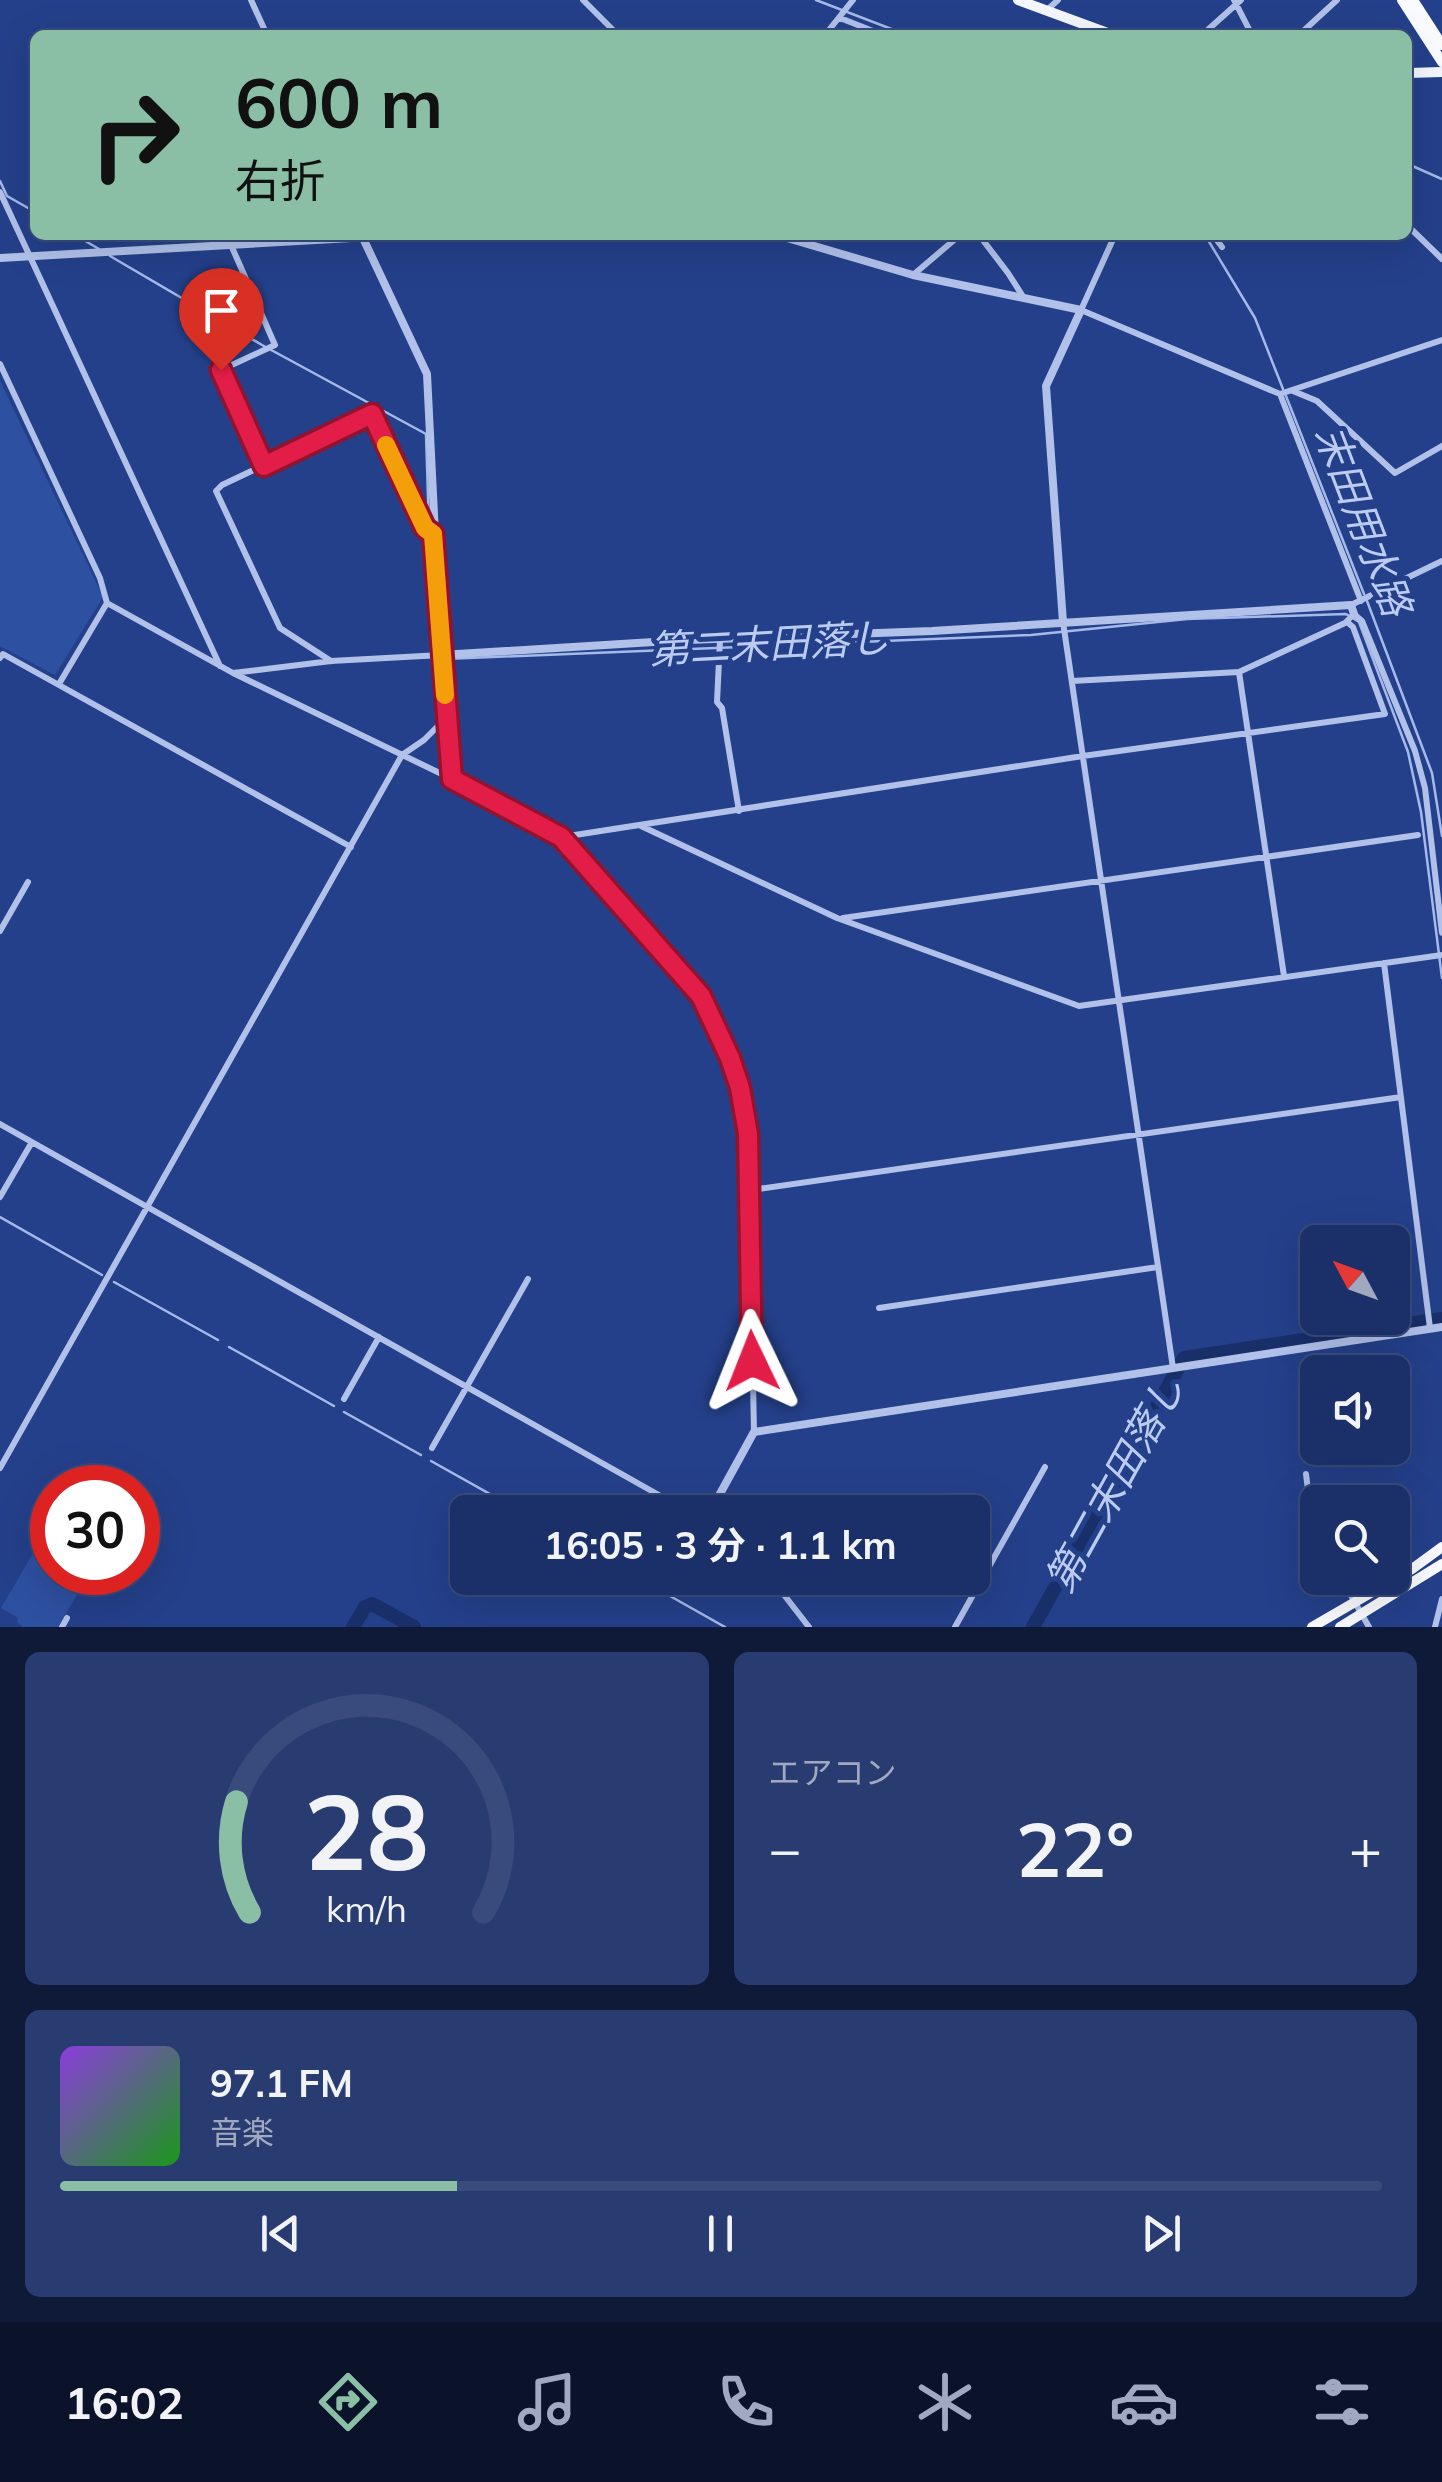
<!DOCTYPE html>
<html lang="ja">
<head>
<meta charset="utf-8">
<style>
  :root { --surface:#1b3068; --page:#283c71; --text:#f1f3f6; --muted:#a0a9c0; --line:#394b7c; --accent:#8abfa5 }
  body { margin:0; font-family:Mulish,"Noto Sans JP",sans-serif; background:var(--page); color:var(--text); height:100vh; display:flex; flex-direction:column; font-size:38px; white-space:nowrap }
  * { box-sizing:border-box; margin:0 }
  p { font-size:32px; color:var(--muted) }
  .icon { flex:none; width:55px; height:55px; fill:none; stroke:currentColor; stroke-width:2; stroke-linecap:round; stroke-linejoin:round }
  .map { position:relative; height:1627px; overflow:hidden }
  .drawer { display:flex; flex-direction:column; gap:25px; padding:25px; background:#0f1a39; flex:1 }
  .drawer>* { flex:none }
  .banner { position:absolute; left:30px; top:30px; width:1382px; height:210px; border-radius:15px; box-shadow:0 10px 40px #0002,0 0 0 2px var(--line); background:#8abfa5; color:#111; overflow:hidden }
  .needle { width:65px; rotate:311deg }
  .fabs { position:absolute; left:1300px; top:1225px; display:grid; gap:20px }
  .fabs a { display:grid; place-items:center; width:110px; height:110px; border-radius:15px; background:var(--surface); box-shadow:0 10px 40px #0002,0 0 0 2px var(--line); font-size:50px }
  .speed { position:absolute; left:30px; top:1465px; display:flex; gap:20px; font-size:50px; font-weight:700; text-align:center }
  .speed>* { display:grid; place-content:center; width:130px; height:130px; border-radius:50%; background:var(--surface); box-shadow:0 10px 40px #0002,0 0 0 2px var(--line); line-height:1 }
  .speed .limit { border:15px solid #d22; background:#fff; color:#111 }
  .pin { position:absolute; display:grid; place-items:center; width:85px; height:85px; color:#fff; margin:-102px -42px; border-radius:50% 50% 50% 0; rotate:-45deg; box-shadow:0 0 10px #0007 }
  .pin .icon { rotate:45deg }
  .me { position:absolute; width:110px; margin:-55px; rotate:358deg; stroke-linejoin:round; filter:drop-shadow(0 0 8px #0008) }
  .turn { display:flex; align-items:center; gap:35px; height:210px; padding:0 40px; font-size:45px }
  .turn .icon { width:130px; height:130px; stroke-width:2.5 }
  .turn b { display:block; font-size:70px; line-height:85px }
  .big { font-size:75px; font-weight:700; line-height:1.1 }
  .drawer .tile { flex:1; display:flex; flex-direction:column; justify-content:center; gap:15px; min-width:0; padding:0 35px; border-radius:15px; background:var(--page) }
  .drawer .dial { align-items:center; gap:0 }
  .dial svg { height:260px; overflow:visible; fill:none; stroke:var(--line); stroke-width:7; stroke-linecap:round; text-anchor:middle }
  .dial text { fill:var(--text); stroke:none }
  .song { display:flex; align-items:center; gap:30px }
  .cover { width:120px; height:120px; border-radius:15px; background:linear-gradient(135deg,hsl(270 70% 55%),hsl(120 70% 35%)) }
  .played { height:10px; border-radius:5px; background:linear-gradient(90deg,var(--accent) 30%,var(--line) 30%) }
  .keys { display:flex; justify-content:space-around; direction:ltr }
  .heat { display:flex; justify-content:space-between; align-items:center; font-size:55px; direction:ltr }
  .drawer .tiles { flex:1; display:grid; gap:25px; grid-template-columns:1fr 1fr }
  .tile:last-child { grid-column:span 2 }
  .trip { position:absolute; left:450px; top:1495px; width:540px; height:100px; border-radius:15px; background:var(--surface); box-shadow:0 10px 40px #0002,0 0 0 2px var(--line); font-weight:700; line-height:100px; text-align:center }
  .menu { display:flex; height:160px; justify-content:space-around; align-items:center; background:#0b132a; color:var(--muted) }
  .menu .icon { width:70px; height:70px }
  .menu .selected { color:var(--accent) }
  .menu b { font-size:45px; color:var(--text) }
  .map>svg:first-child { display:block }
  .green { fill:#2e50a1 }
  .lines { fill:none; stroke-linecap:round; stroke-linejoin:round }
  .stream { stroke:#a5baeb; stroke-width:2.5 }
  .river { stroke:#192f69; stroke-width:14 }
  .minor { stroke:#b1c1ea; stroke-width:6 }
  .tertiary { stroke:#b1c1ea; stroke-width:8 }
  .primary { stroke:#f4f7fe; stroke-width:10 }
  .trunk { stroke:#fafbfe; stroke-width:10 }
  .route-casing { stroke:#92132f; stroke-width:25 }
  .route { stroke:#e11d48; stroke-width:18 }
  .slow { stroke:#f59e0b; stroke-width:18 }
  .labels { text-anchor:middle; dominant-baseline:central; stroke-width:10; stroke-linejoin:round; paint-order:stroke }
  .water-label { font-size:40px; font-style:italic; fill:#bcccf1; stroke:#24408a }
</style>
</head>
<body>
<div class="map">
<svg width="1442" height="1627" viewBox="0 0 1442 1627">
  <rect width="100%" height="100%" fill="#24408a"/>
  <path class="green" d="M 0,381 L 103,597 L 55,675 L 0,646 Z
    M 52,1521 L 52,1572 L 90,1573 L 58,1627 L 23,1627 L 17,1622 L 18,1618 L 1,1608 Z"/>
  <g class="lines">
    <path class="stream" d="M 816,0 L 907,35
      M 1408,164 L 1442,179
      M 0,181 L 7,196 L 35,212
      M 75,235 L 99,249
      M 1205,235 L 1255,318 L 1283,389
      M 110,256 L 262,345 L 426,434 L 429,528
      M 1286,396 L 1364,594
      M 429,536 L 437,653
      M 1367,601 L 1432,773 L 1442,836
      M 445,659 L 1031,635 L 1187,619 L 1346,614 L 1359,622 L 1408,752 L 1421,812 L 1442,978
      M 0,1217 L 102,1275
      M 114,1282 L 218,1340
      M 229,1347 L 334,1406
      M 344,1412 L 421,1455
      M 431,1461 L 522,1512
      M 637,1578 L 660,1590
      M 670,1596 L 725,1627"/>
    <path class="river" d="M 353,1627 L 365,1607 L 372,1604 L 414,1627
      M 1033,1627 L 1184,1358 L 1442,1319"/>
    <path class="minor" d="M 251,0 L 267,35
      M 583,0 L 618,35
      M 1234,0 L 1252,35
      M 1047,10 L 1058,0
      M 840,18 L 883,35
      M 825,35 L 853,0
      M 1202,35 L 1241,0
      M 1299,35 L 1337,0
      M 0,192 L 220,666
      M 1408,226 L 1442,259
      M 979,235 L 1008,273 L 1024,298
      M 1115,235 L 1081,310 L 1280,394 L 1442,340
      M 1213,235 L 1222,247
      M 231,245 L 275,345 L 221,370 L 264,465
      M 913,275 L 960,235
      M 0,364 L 100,578 L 107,603 L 59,684
      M 1293,391 L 1317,401 L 1395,473 L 1442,446
      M 1280,394 L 1361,601
      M 107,603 L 233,673 L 452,779 L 561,837 L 701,996 L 730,1057 L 740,1088 L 748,1134 L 754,1432
      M 1351,605 L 1442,561
      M 1063,622 L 1173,1368
      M 720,640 L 717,702 L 722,708 L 739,811
      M 0,658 L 3,654 L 351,847
      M 331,661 L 280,628 L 216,491 L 222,485 L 372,414 L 425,528 L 433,535
      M 1239,672 L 1284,976
      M 233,673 L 331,661 L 441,655 L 451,778
      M 1072,681 L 1239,672 L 1345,623 L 1354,614 L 1362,621 L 1415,751 L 1425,788 L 1442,933
      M 641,826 L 837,918 L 1079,1006 L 1442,955
      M 562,837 L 1083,756 L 1385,714 L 1353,627 L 1347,622
      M 843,918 L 1418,835
      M 0,931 L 28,882
      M 1384,963 L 1430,1328
      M 0,1124 L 689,1512
      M 751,1190 L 1401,1097
      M 0,1197 L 32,1142
      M 879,1308 L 1158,1267
      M 344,1399 L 379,1337
      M 432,1448 L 528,1279
      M 0,1468 L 402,755 L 424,740 L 447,717
      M 1306,1474 L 1311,1514 L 1318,1533
      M 771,1578 L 809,1627
      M 1341,1578 L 1369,1627
      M 62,1627 L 67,1618
      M 955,1627 L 1045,1467
      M 1435,1627 L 1442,1599"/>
    <path class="tertiary" d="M 777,235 L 913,275 L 1081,310 L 1046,386 L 1063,622
      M 362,236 L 427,374 L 441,655 L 686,640 L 932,631 L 1351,605 L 1354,614
      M 0,258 L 405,235
      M 710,1512 L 754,1432 L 1442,1327"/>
    <path class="primary" d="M 1018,0 L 1113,35
      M 1408,73 L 1442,72"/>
    <path class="trunk" d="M 1402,0 L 1442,62
      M 1413,0 L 1442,45
      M 1312,1627 L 1412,1569 L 1442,1547
      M 1340,1627 L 1442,1564"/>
  </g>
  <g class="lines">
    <defs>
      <path id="route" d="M 221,370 L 264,466 L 372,414 L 425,528 L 433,534 L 452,779 L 561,837 L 701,996 L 730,1058 L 740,1088 L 748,1134 L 752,1361"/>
    </defs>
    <use href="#route" class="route-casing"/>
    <use href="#route" class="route"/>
    <path class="slow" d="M 386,445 L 425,528 L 433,534 L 445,695"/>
  </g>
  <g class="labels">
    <g class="water-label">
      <text transform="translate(1364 520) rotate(69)">末田用水路</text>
      <text transform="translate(769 643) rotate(-3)">第二末田落し</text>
      <text transform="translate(1114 1483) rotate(-61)">第二末田落し</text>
    </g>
  </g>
</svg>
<div class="fabs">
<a><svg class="needle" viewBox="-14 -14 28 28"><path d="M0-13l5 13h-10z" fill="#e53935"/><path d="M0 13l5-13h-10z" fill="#a0a9c0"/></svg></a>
<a><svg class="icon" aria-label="sound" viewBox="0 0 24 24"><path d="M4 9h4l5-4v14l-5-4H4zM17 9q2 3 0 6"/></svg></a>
<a><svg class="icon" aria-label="search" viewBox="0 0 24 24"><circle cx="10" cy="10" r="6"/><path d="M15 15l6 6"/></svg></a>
</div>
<div class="speed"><div class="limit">30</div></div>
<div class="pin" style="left:221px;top:370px;background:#d93025"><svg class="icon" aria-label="arrive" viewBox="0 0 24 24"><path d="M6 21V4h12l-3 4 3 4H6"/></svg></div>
<svg class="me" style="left:752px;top:1361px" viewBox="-20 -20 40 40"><path d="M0-17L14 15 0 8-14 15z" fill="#e11d48" stroke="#fff" stroke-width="4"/></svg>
<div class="trip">16:05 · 3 分 · 1.1 km</div>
<div class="banner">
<div class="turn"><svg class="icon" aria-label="right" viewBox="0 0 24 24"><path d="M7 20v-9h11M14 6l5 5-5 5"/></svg><div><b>600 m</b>右折</div></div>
</div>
</div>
<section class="drawer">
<div class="tiles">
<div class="tile dial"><svg viewBox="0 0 100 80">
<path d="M14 69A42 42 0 1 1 86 69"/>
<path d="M14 69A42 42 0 0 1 10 35" stroke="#8abfa5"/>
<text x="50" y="56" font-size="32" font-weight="700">28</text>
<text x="50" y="72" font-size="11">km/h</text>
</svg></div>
<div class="tile"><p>エアコン</p>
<div class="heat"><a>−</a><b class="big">22°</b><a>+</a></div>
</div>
<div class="tile">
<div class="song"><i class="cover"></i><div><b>97.1 FM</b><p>音楽</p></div></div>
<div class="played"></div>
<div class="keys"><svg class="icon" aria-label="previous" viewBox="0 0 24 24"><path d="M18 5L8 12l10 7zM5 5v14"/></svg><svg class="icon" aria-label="pause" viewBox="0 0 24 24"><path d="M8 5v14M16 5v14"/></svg><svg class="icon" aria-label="next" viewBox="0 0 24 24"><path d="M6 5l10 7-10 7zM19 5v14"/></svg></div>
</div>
</div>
</section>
<nav class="menu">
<b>16:02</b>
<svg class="icon selected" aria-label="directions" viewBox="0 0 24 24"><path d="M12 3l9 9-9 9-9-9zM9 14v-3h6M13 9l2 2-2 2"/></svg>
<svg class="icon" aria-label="music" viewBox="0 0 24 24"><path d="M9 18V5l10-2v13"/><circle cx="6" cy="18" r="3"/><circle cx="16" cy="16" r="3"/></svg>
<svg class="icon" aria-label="phone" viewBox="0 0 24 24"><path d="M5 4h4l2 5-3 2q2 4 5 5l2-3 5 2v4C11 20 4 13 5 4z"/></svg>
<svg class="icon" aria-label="climate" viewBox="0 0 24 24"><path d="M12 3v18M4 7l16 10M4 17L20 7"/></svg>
<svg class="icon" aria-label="car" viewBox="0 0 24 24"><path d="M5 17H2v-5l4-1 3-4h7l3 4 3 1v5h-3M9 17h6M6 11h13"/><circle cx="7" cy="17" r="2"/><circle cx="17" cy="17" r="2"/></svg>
<svg class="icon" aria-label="filters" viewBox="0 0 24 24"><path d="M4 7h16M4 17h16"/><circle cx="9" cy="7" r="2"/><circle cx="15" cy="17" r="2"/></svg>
</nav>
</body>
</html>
